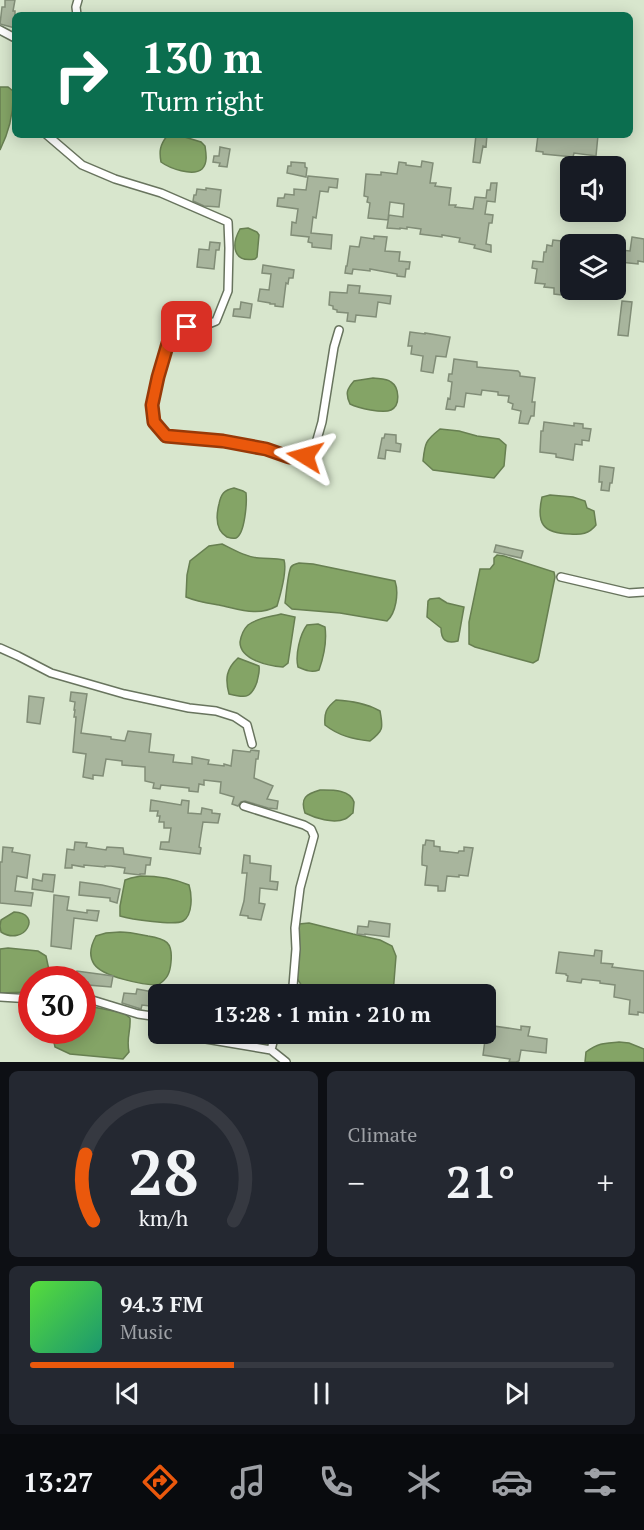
<!DOCTYPE html>
<html lang="en">
<head>
<meta charset="utf-8">
<style>
  :root { --surface:#171b24; --page:#242831; --text:#f1f3f6; --muted:#9ea1a6; --line:#363941; --accent:#ea580c }
  body { margin:0; font-family:"PT Serif",serif; background:var(--page); color:var(--text); height:100vh; display:flex; flex-direction:column; font-size:22px; white-space:nowrap }
  * { box-sizing:border-box; margin:0 }
  p { font-size:20px; color:var(--muted) }
  .icon { flex:none; width:33px; height:33px; fill:none; stroke:currentColor; stroke-width:2; stroke-linecap:round; stroke-linejoin:round }
  .map { position:relative; height:1062px; overflow:hidden }
  .side { display:flex; flex-direction:column; gap:9px; padding:9px; background:#0d0f14; flex:1 }
  .side>* { flex:none }
  .top-card { position:absolute; left:12px; top:12px; width:621px; height:126px; border-radius:9px; box-shadow:0 3px 15px #0003; background:#0b6e4f; color:#fff; overflow:hidden }
  .buttons { position:absolute; left:560px; top:156px; display:grid; gap:12px }
  .buttons a { display:grid; place-items:center; width:66px; height:66px; border-radius:9px; background:var(--surface); box-shadow:0 3px 15px #0003; font-size:30px }
  .speed { position:absolute; left:18px; top:966px; display:flex; gap:12px; font-size:30px; font-weight:700; text-align:center }
  .speed>* { display:grid; place-content:center; width:78px; height:78px; border-radius:50%; background:var(--surface); box-shadow:0 3px 15px #0003; line-height:1 }
  .speed .limit { border:9px solid #d22; background:#fff; color:#111 }
  .pin { position:absolute; display:grid; place-items:center; width:51px; height:51px; color:#fff; margin:-26px; border-radius:12px; box-shadow:0 3px 9px #0006 }
  .me { position:absolute; width:66px; margin:-33px; rotate:278deg; stroke-linejoin:round; filter:drop-shadow(0 0 4px #0008) }
  .turn { display:flex; align-items:center; gap:21px; height:126px; padding:0 30px; font-size:27px }
  .turn .icon { width:78px; height:78px; stroke-width:2.5 }
  .turn b { display:block; font-size:42px; line-height:51px }
  .big { font-size:45px; font-weight:700; line-height:1.1 }
  .side .widget { flex:1; display:flex; flex-direction:column; justify-content:center; gap:9px; min-width:0; padding:0 21px; border-radius:9px; background:var(--page) }
  .side .dial { align-items:center; gap:0 }
  .dial svg { height:156px; overflow:visible; fill:none; stroke:var(--line); stroke-width:7; stroke-linecap:round; text-anchor:middle }
  .dial text { fill:var(--text); stroke:none }
  .song { display:flex; align-items:center; gap:18px }
  .cover { width:72px; height:72px; border-radius:9px; background:linear-gradient(135deg,hsl(110 70% 55%),hsl(160 70% 35%)) }
  .played { height:6px; border-radius:3px; background:linear-gradient(90deg,var(--accent) 35%,var(--line) 35%) }
  .keys { display:flex; justify-content:space-around; direction:ltr }
  .heat { display:flex; justify-content:space-between; align-items:center; font-size:33px; direction:ltr }
  .side .tiles { flex:1; display:grid; gap:9px; grid-template-columns:1fr 1fr }
  .widget:last-child { grid-column:span 2 }
  .trip { position:absolute; left:148px; top:984px; width:348px; height:60px; border-radius:9px; background:var(--surface); box-shadow:0 3px 15px #0003; font-weight:700; line-height:60px; text-align:center }
  .tab-bar { display:flex; height:96px; justify-content:space-around; align-items:center; background:#090b0e; color:var(--muted) }
  .tab-bar .icon { width:42px; height:42px }
  .tab-bar .selected { color:var(--accent) }
  .tab-bar b { font-size:27px; color:var(--text) }
  .map>svg:first-child { display:block }
  .water { fill:#84a466; stroke:#677f51; stroke-width:1.5 }
  .building { fill:#a8b59d; stroke:#818d77; stroke-width:1.5 }
  .lines { fill:none; stroke-linecap:round; stroke-linejoin:round }
  .minor-casing { stroke:#68745e; stroke-width:10 }
  .minor { stroke:#fff; stroke-width:7 }
  .route-casing { stroke:#983908; stroke-width:15 }
  .route { stroke:#ea580c; stroke-width:10 }
</style>
</head>
<body>
<div class="map">
<svg width="644" height="1062" viewBox="0 0 644 1062">
  <rect width="100%" height="100%" fill="#d8e6cd"/>
  <path class="water" d="M 0,87 L 8,87 L 13,91 C 14,111 9,132 0,150 Z
    M 178,135 L 201,142 L 205,146 C 206,153 208,163 202,169 C 193,177 169,168 161,162 C 159,151 160,145 167,136 Z
    M 248,228 L 257,232 L 259,235 L 257,257 L 255,259 C 233,263 231,245 240,229 Z
    M 373,378 C 379,379 386,378 391,382 C 399,387 401,405 391,410 C 383,414 358,408 350,404 C 345,393 347,389 354,381 Z
    M 440,429 L 459,431 L 477,436 L 499,439 L 506,445 L 504,466 L 494,478 L 433,470 L 423,461 C 425,443 425,441 440,429 Z
    M 234,488 L 243,491 L 246,493 C 247,502 245,534 236,538 C 233,539 230,538 227,537 C 215,530 216,516 219,504 C 221,494 224,490 234,488 Z
    M 550,495 L 573,497 L 585,501 L 587,508 L 594,511 L 596,525 C 589,534 581,535 570,534 C 543,533 536,524 542,497 Z
    M 222,544 C 234,550 246,557 259,558 C 268,559 275,558 284,560 C 287,570 280,596 277,606 C 258,617 239,609 219,605 C 207,603 198,602 186,597 L 187,575 L 190,561 L 209,546 Z
    M 497,555 L 504,556 L 554,572 L 555,577 L 539,656 L 538,660 L 533,663 L 475,647 L 469,644 L 469,622 L 480,569 L 490,569 L 494,564 L 494,558 Z
    M 299,563 L 313,564 L 395,581 C 399,593 396,613 387,621 L 340,613 L 292,609 L 285,603 C 286,596 288,572 291,567 C 293,564 295,564 299,563 Z
    M 439,598 L 447,603 L 464,607 L 458,641 C 446,644 441,640 441,628 L 427,617 L 428,601 L 430,599 Z
    M 281,614 L 295,617 L 288,663 L 283,667 C 269,666 240,660 240,642 C 241,636 244,629 248,625 C 257,618 270,617 281,614 Z
    M 318,624 L 325,627 C 327,642 324,656 319,670 C 311,673 305,670 298,667 C 295,655 300,634 307,625 Z
    M 238,658 L 259,666 C 260,672 258,676 257,682 C 251,699 245,698 229,694 C 225,679 226,669 238,658 Z
    M 336,700 C 352,701 366,703 380,711 C 383,728 384,730 370,741 C 353,739 339,736 325,725 C 324,713 326,708 336,700 Z
    M 320,790 C 331,790 350,789 354,802 C 354,804 353,812 353,813 C 350,815 348,818 345,819 C 333,824 315,818 305,813 C 300,798 306,794 320,790 Z
    M 141,876 C 157,876 175,879 189,885 C 192,895 193,915 183,921 C 175,926 130,919 120,916 L 120,906 L 125,880 L 131,878 Z
    M 14,912 C 43,913 25,947 1,932 L 0,926 L 1,920 Z
    M 309,923 L 353,934 L 380,940 L 392,946 L 396,956 L 393,994 L 329,994 L 304,989 L 296,977 L 296,932 L 299,924 Z
    M 120,932 C 129,932 138,934 148,936 C 166,939 173,942 171,962 C 170,974 167,979 158,985 C 143,985 103,977 94,964 C 88,955 91,945 96,936 L 106,933 Z
    M 8,948 L 38,951 L 46,956 L 49,970 L 47,979 L 32,980 L 31,991 L 29,992 L 0,993 L 0,949 Z
    M 93,1007 L 124,1013 L 130,1018 C 131,1032 126,1037 129,1052 L 123,1059 L 70,1054 L 55,1047 L 53,1038 L 53,1031 L 82,1030 L 83,1008 Z
    M 619,1042 L 629,1043 L 644,1049 L 644,1062 L 585,1062 L 586,1052 C 598,1043 604,1043 619,1042 Z"/>
  <path class="building" d="M 5,0 L 15,0 L 13,11 L 15,11 L 15,28 L 0,24 L 2,7 L 5,7 Z
    M 476,135 L 487,135 L 486,147 L 483,146 L 480,163 L 473,162 Z
    M 538,135 L 598,135 L 596,156 L 574,153 L 573,157 L 543,154 L 543,152 L 536,151 Z
    M 220,147 L 230,149 L 227,167 L 219,166 L 220,163 L 213,162 L 214,156 L 219,156 Z
    M 422,161 L 433,163 L 430,183 L 436,183 L 435,186 L 451,188 L 449,205 L 456,205 L 455,207 L 473,209 L 475,197 L 486,198 L 487,190 L 490,190 L 491,183 L 497,183 L 495,202 L 487,201 L 485,214 L 493,215 L 492,223 L 489,223 L 486,244 L 491,245 L 491,252 L 474,248 L 475,245 L 459,242 L 460,238 L 442,235 L 442,237 L 420,234 L 421,229 L 407,227 L 407,229 L 400,228 L 400,229 L 387,228 L 389,215 L 403,217 L 404,204 L 390,202 L 388,220 L 368,218 L 370,203 L 367,202 L 368,197 L 364,196 L 366,174 L 381,175 L 381,172 L 397,174 L 399,162 L 406,163 L 406,165 L 421,167 Z
    M 291,162 L 305,163 L 305,167 L 307,168 L 306,177 L 287,173 L 288,166 L 291,166 Z
    M 308,176 L 338,179 L 337,188 L 329,187 L 328,192 L 320,191 L 316,218 L 313,217 L 311,233 L 332,235 L 331,249 L 312,247 L 312,243 L 308,242 L 309,237 L 291,235 L 292,222 L 296,223 L 298,209 L 277,206 L 278,198 L 284,198 L 285,194 L 294,195 L 294,189 L 306,190 Z
    M 206,188 L 221,190 L 219,207 L 204,206 L 193,201 L 194,195 L 196,195 L 197,189 L 206,190 Z
    M 374,236 L 387,237 L 385,251 L 400,252 L 399,261 L 410,262 L 409,269 L 406,269 L 405,277 L 397,276 L 397,274 L 370,269 L 370,271 L 353,269 L 352,274 L 345,273 L 346,266 L 347,266 L 350,246 L 359,247 L 361,237 L 374,239 Z
    M 632,237 L 644,239 L 644,262 L 638,261 L 638,264 L 620,262 L 621,250 L 630,251 Z
    M 553,240 L 570,242 L 570,296 L 554,294 L 554,288 L 544,287 L 545,284 L 535,283 L 537,269 L 532,268 L 533,261 L 543,262 L 544,252 L 546,252 L 547,245 L 552,246 Z
    M 210,242 L 220,243 L 219,250 L 216,250 L 214,269 L 197,267 L 199,249 L 209,250 Z
    M 263,265 L 294,270 L 293,278 L 289,278 L 288,284 L 286,283 L 283,307 L 275,306 L 275,304 L 270,304 L 270,303 L 258,301 L 260,289 L 269,290 L 271,274 L 262,273 Z
    M 348,285 L 360,286 L 359,293 L 391,296 L 390,304 L 378,302 L 376,317 L 356,315 L 355,322 L 347,321 L 348,313 L 337,312 L 337,310 L 333,309 L 333,306 L 329,305 L 330,292 L 347,293 Z
    M 622,301 L 632,302 L 628,336 L 618,335 Z
    M 241,302 L 252,304 L 250,318 L 233,316 L 234,309 L 240,309 Z
    M 410,332 L 425,334 L 425,333 L 450,337 L 446,357 L 436,356 L 433,373 L 421,371 L 423,356 L 411,354 L 412,346 L 408,346 Z
    M 454,359 L 477,362 L 477,367 L 518,371 L 520,373 L 520,376 L 535,378 L 532,402 L 535,402 L 534,416 L 531,416 L 528,424 L 519,423 L 521,411 L 512,409 L 513,404 L 508,402 L 509,396 L 498,395 L 498,392 L 482,390 L 481,395 L 466,393 L 464,407 L 456,406 L 455,410 L 446,409 L 448,398 L 450,399 L 452,382 L 448,381 L 449,374 L 452,374 Z
    M 544,422 L 574,426 L 574,423 L 583,424 L 583,428 L 591,429 L 589,441 L 582,440 L 582,445 L 575,444 L 573,460 L 556,457 L 556,454 L 540,452 L 541,431 L 543,431 Z
    M 385,434 L 396,435 L 396,443 L 401,444 L 400,452 L 386,450 L 385,459 L 378,458 L 382,438 L 384,438 Z
    M 600,466 L 614,468 L 612,483 L 610,483 L 609,491 L 601,490 L 602,482 L 599,482 Z
    M 496,545 L 523,551 L 521,558 L 494,552 Z
    M 71,692 L 87,694 L 81,733 L 111,737 L 111,739 L 125,741 L 128,731 L 151,734 L 149,752 L 174,755 L 173,762 L 192,764 L 192,757 L 209,760 L 208,764 L 224,766 L 224,764 L 231,766 L 233,750 L 250,752 L 251,750 L 259,751 L 258,759 L 256,759 L 254,778 L 273,786 L 267,799 L 278,801 L 277,809 L 268,808 L 245,801 L 241,802 L 238,806 L 232,804 L 234,797 L 220,793 L 221,782 L 204,780 L 204,785 L 199,784 L 198,792 L 189,791 L 189,788 L 161,785 L 160,789 L 153,788 L 154,783 L 145,781 L 145,767 L 122,765 L 122,761 L 106,759 L 103,776 L 93,775 L 93,779 L 83,777 L 86,754 L 73,752 L 76,717 L 74,717 L 75,710 L 74,710 L 75,702 L 70,701 Z
    M 29,696 L 44,698 L 40,724 L 27,722 Z
    M 151,800 L 181,805 L 182,800 L 189,801 L 188,813 L 201,814 L 202,808 L 212,810 L 212,813 L 220,814 L 218,823 L 203,822 L 199,847 L 201,848 L 200,854 L 160,849 L 161,842 L 169,842 L 171,828 L 164,828 L 164,822 L 159,822 L 160,816 L 157,816 L 158,811 L 150,811 Z
    M 426,840 L 434,841 L 434,846 L 440,847 L 440,851 L 458,853 L 459,851 L 464,851 L 464,847 L 473,848 L 468,876 L 459,875 L 459,877 L 447,876 L 445,891 L 438,891 L 438,886 L 425,885 L 427,866 L 422,865 L 422,857 L 423,845 L 425,845 Z
    M 75,842 L 87,843 L 86,847 L 106,850 L 107,847 L 123,848 L 124,854 L 151,858 L 150,865 L 146,865 L 145,874 L 140,874 L 140,875 L 124,873 L 125,868 L 111,866 L 105,866 L 105,867 L 84,865 L 84,867 L 72,865 L 72,868 L 65,868 L 67,849 L 74,850 Z
    M 3,847 L 13,848 L 12,852 L 30,855 L 27,878 L 17,876 L 15,891 L 33,893 L 31,906 L 0,903 L 0,862 L 2,862 Z
    M 244,855 L 250,856 L 250,863 L 271,866 L 270,881 L 278,882 L 277,890 L 260,888 L 259,903 L 265,904 L 261,920 L 248,918 L 248,916 L 240,915 L 244,901 L 247,873 L 242,873 Z
    M 43,874 L 55,875 L 53,892 L 32,889 L 33,879 L 42,881 Z
    M 80,882 L 102,885 L 120,889 L 117,903 L 110,901 L 110,898 L 79,895 Z
    M 54,895 L 69,897 L 67,910 L 87,913 L 87,910 L 99,911 L 97,921 L 74,918 L 71,949 L 51,946 Z
    M 369,921 L 390,924 L 389,937 L 365,934 L 365,935 L 357,934 L 358,926 L 368,927 Z
    M 595,950 L 602,951 L 601,963 L 613,964 L 612,967 L 644,971 L 644,1013 L 638,1012 L 638,1015 L 629,1014 L 630,1000 L 614,997 L 615,985 L 600,983 L 600,981 L 582,979 L 581,983 L 567,981 L 568,976 L 566,975 L 566,974 L 556,973 L 559,952 L 594,956 Z
    M 70,971 L 77,972 L 77,971 L 113,976 L 111,987 L 88,985 L 88,982 L 83,981 L 83,980 L 70,978 Z
    M 137,989 L 159,993 L 158,1007 L 142,1005 L 141,1009 L 122,1003 L 124,993 L 136,994 Z
    M 487,1025 L 521,1030 L 521,1026 L 530,1027 L 528,1036 L 547,1039 L 546,1053 L 521,1050 L 519,1061 L 516,1062 L 509,1062 L 510,1059 L 483,1055 Z"/>
  <g class="lines">
    <defs>
      <path id="minor" d="M 77,15 L 76,7 L 78,0
        M 0,30 L 15,38
        M 47,135 L 82,165 L 115,179 L 161,193 L 228,222 L 229,248 L 228,291 L 216,321 L 201,327 L 187,327 L 168,343 L 158,377 L 152,405 L 154,422 L 166,436 L 223,441 L 266,449 L 289,457 L 305,456 L 316,443 L 322,422 L 334,347 L 339,330
        M 561,577 L 629,593 L 644,592
        M 0,648 L 18,656 L 51,673 L 124,694 L 189,708 L 216,711 L 235,717 L 247,725 L 252,744
        M 244,806 L 304,825 L 311,829 L 314,836 L 300,888 L 295,928 L 296,949 L 293,986 L 287,994
        M 0,997 L 32,999
        M 82,998 L 89,999 L 138,1014 L 159,1017
        M 189,1034 L 194,1037 L 271,1050 L 286,1062
        M 271,1050 L 275,1034"/>
    </defs>
    <use href="#minor" class="minor-casing"/>
    <use href="#minor" class="minor"/>
  </g>
  <g class="lines">
    <defs>
      <path id="route" d="M 187,327 L 168,343 L 158,377 L 152,405 L 154,422 L 166,436 L 223,441 L 266,449 L 289,457 L 305,456"/>
    </defs>
    <use href="#route" class="route-casing"/>
    <use href="#route" class="route"/>
  </g>
</svg>
<div class="buttons">
<a><svg class="icon" aria-label="sound" viewBox="0 0 24 24"><path d="M4 9h4l5-4v14l-5-4H4zM17 9q2 3 0 6"/></svg></a>
<a><svg class="icon" aria-label="layers" viewBox="0 0 24 24"><path d="M12 4l9 5-9 5-9-5zM3 14l9 5 9-5"/></svg></a>
</div>
<div class="speed"><div class="limit">30</div></div>
<div class="pin" style="left:187px;top:327px;background:#d93025"><svg class="icon" aria-label="arrive" viewBox="0 0 24 24"><path d="M6 21V4h12l-3 4 3 4H6"/></svg></div>
<svg class="me" style="left:305px;top:456px" viewBox="-20 -20 40 40"><path d="M0-17L14 15 0 8-14 15z" fill="#ea580c" stroke="#fff" stroke-width="4"/></svg>
<div class="trip">13:28 · 1 min · 210 m</div>
<div class="top-card">
<div class="turn"><svg class="icon" aria-label="right" viewBox="0 0 24 24"><path d="M7 20v-9h11M14 6l5 5-5 5"/></svg><div><b>130 m</b>Turn right</div></div>
</div>
</div>
<section class="side">
<div class="tiles">
<div class="widget dial"><svg viewBox="0 0 100 80">
<path d="M14 69A42 42 0 1 1 86 69"/>
<path d="M14 69A42 42 0 0 1 10 35" stroke="#ea580c"/>
<text x="50" y="56" font-size="32" font-weight="700">28</text>
<text x="50" y="72" font-size="11">km/h</text>
</svg></div>
<div class="widget"><p>Climate</p>
<div class="heat"><a>−</a><b class="big">21°</b><a>+</a></div>
</div>
<div class="widget">
<div class="song"><i class="cover"></i><div><b>94.3 FM</b><p>Music</p></div></div>
<div class="played"></div>
<div class="keys"><svg class="icon" aria-label="previous" viewBox="0 0 24 24"><path d="M18 5L8 12l10 7zM5 5v14"/></svg><svg class="icon" aria-label="pause" viewBox="0 0 24 24"><path d="M8 5v14M16 5v14"/></svg><svg class="icon" aria-label="next" viewBox="0 0 24 24"><path d="M6 5l10 7-10 7zM19 5v14"/></svg></div>
</div>
</div>
</section>
<nav class="tab-bar">
<b>13:27</b>
<svg class="icon selected" aria-label="directions" viewBox="0 0 24 24"><path d="M12 3l9 9-9 9-9-9zM9 14v-3h6M13 9l2 2-2 2"/></svg>
<svg class="icon" aria-label="music" viewBox="0 0 24 24"><path d="M9 18V5l10-2v13"/><circle cx="6" cy="18" r="3"/><circle cx="16" cy="16" r="3"/></svg>
<svg class="icon" aria-label="phone" viewBox="0 0 24 24"><path d="M5 4h4l2 5-3 2q2 4 5 5l2-3 5 2v4C11 20 4 13 5 4z"/></svg>
<svg class="icon" aria-label="climate" viewBox="0 0 24 24"><path d="M12 3v18M4 7l16 10M4 17L20 7"/></svg>
<svg class="icon" aria-label="car" viewBox="0 0 24 24"><path d="M5 17H2v-5l4-1 3-4h7l3 4 3 1v5h-3M9 17h6M6 11h13"/><circle cx="7" cy="17" r="2"/><circle cx="17" cy="17" r="2"/></svg>
<svg class="icon" aria-label="filters" viewBox="0 0 24 24"><path d="M4 7h16M4 17h16"/><circle cx="9" cy="7" r="2"/><circle cx="15" cy="17" r="2"/></svg>
</nav>
</body>
</html>
